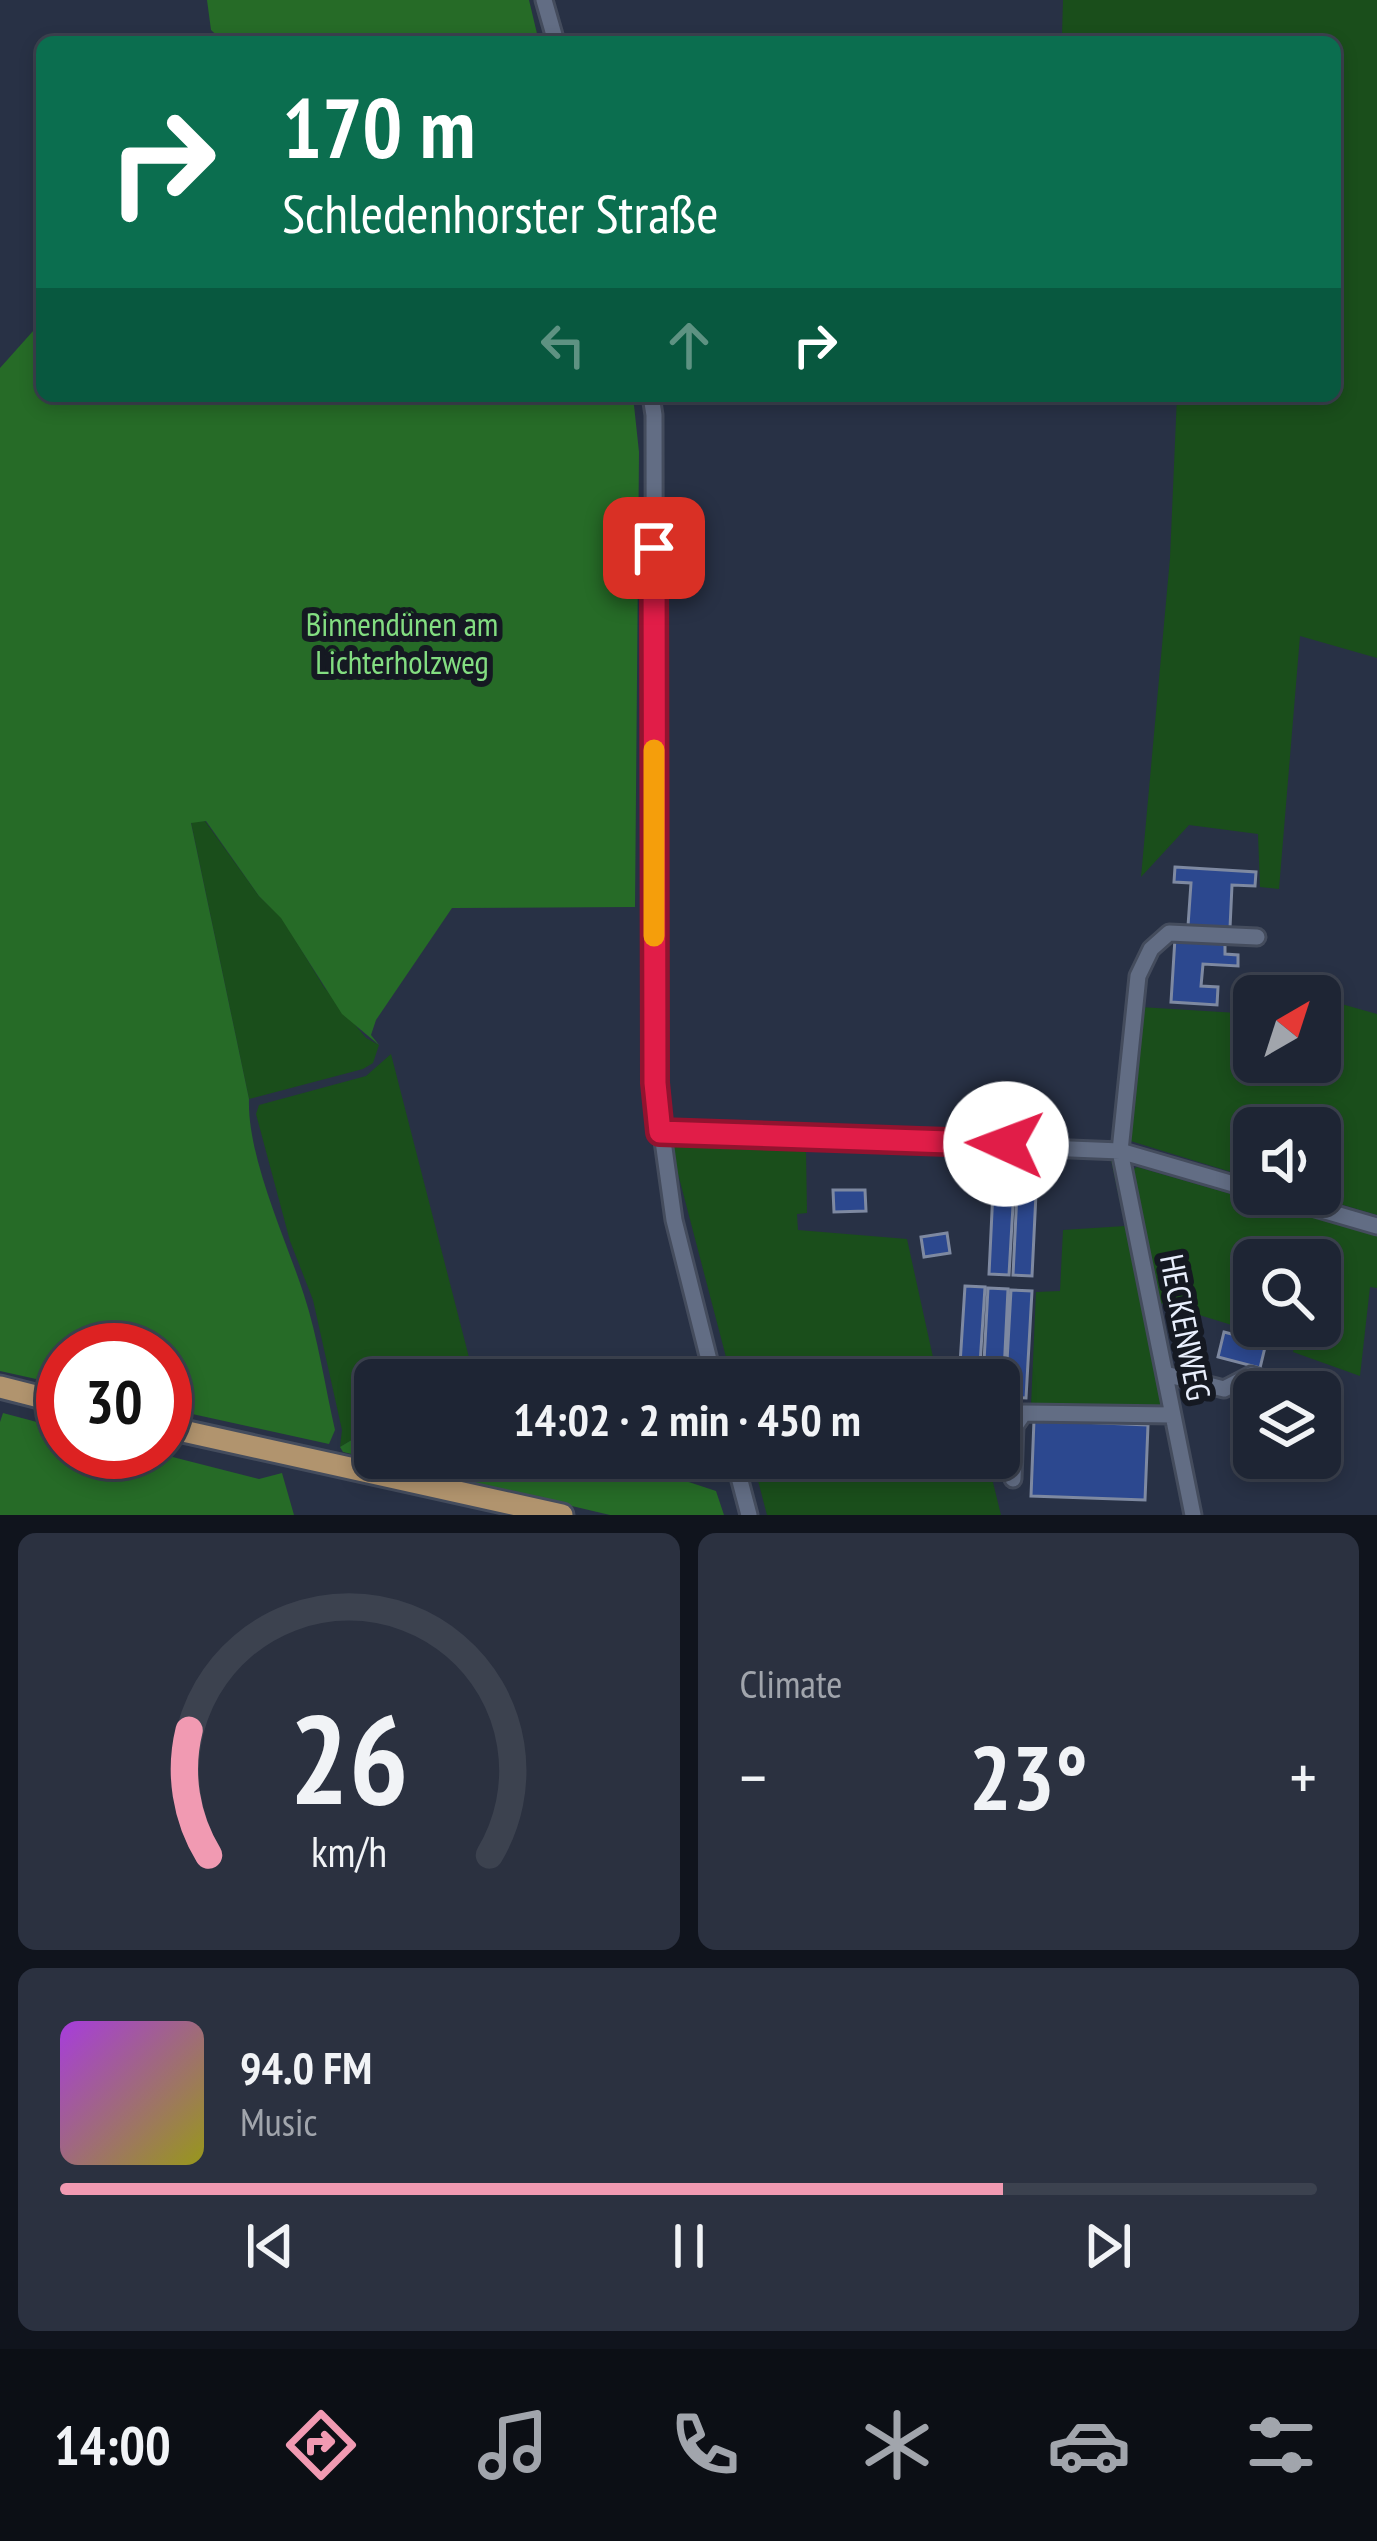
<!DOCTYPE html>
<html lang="en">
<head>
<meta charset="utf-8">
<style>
  :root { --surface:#1e2534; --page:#2b3140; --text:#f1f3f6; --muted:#a1a5ac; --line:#3c424f; --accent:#f19ab2 }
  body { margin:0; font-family:"PT Sans Narrow",sans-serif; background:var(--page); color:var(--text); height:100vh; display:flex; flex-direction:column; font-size:45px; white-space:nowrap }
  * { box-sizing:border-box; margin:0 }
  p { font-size:39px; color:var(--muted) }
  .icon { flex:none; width:66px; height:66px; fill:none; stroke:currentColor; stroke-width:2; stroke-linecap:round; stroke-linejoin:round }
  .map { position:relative; height:1515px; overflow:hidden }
  .panel { display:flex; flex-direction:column; gap:18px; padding:18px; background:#10141d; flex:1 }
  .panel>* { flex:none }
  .top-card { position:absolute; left:36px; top:36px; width:1305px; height:366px; border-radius:18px; box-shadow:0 6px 18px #0003,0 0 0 3px var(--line); background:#0b6e4f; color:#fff; overflow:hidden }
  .needle { width:78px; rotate:39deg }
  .tools { position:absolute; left:1233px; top:975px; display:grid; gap:24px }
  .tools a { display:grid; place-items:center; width:108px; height:108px; border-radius:18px; background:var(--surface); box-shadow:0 6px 18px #0003,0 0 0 3px var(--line); font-size:60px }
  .speed { position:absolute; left:36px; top:1323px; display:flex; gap:24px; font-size:60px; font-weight:700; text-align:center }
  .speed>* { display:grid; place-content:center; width:156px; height:156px; border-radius:50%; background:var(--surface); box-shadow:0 6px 18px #0003,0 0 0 3px var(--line); line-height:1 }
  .speed .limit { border:18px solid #d22; background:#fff; color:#111 }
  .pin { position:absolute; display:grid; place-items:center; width:102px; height:102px; color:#fff; margin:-51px; border-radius:24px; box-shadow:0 6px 18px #0006 }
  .me { position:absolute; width:132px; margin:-66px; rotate:272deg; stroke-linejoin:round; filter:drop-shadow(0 0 9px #0008) }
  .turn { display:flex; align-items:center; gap:42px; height:252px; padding:0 48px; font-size:54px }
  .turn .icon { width:156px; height:156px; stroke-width:2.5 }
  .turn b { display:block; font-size:84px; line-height:102px }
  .lanes { display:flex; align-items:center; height:114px; padding:0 48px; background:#0003; justify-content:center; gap:60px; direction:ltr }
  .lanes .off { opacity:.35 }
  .big { font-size:90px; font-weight:600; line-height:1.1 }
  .panel .tile { flex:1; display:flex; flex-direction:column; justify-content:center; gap:18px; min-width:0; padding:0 42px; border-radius:18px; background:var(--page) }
  .panel .dial { align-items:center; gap:0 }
  .dial svg { height:312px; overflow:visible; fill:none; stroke:var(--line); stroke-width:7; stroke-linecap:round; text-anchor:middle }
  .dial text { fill:var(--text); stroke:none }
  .song { display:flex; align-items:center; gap:36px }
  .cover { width:144px; height:144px; border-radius:18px; background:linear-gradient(135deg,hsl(280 70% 55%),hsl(60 70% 35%)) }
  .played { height:12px; border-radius:6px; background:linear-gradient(90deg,var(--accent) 75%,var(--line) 75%) }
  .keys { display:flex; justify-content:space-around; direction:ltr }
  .heat { display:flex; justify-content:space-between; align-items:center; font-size:66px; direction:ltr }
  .panel .tiles { flex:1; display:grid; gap:18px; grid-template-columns:1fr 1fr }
  .tile:last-child { grid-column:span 2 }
  .trip { position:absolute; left:354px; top:1359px; width:666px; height:120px; border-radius:18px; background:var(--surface); box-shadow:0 6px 18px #0003,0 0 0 3px var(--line); font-weight:600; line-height:120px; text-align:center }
  .tabs { display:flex; height:192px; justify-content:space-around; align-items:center; background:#0c0f15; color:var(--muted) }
  .tabs .icon { width:84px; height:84px }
  .tabs .selected { color:var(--accent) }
  .tabs b { font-size:54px; color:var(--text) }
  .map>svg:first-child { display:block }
  .green { fill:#1a4e1b }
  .forest { fill:#266b27 }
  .building { fill:#2c488f; stroke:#7e89a1; stroke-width:3 }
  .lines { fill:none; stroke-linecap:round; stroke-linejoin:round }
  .minor-casing { stroke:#444c5d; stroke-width:21 }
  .major-casing { stroke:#444c5d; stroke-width:27 }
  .minor { stroke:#626d84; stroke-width:15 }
  .major { stroke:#b1946e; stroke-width:21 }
  .route-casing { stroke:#92132f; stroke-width:30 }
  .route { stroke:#e11d48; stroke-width:21 }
  .slow { stroke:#f59e0b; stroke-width:21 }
  .labels { text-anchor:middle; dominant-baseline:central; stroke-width:12; stroke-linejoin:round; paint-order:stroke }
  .park-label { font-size:33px; fill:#83dd81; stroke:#151922 }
  .street-label { font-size:33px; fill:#e9effd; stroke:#151922 }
</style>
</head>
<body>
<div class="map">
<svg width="1377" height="1515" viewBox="0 0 1377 1515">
  <rect width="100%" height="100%" fill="#283145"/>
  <path class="green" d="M 1063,0 L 1377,0 L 1377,658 L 1300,636 L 1279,889 L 1260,887 L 1258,834 L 1189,825 L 1141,877 L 1170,558 L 1177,396 L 1335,396 L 1335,42 L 1191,42 L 1062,35 Z
    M 205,821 L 259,896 L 282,918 L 324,987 L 366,1038 L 379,1045 L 373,1063 L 363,1069 L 249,1099 L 191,822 Z
    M 1320,998 L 1377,1014 L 1377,1215 L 1306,1194 L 1320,1194 L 1320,1128 L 1254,1128 L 1254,1179 L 1124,1139 L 1140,1007 L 1254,1014 L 1254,1062 L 1320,1062 Z
    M 391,1054 L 472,1369 L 453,1380 L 375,1380 L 375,1426 L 340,1447 L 342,1430 L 313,1300 L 290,1241 L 256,1114 L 259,1105 L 366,1076 Z
    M 685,1137 L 868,1145 L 869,1152 L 806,1150 L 807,1213 L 797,1214 L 798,1230 L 907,1239 L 938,1380 L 732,1380 L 676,1166 L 673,1142 Z
    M 1036,1150 L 1115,1157 L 1167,1408 L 1031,1406 L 1036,1292 L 1060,1291 L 1063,1230 L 1125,1226 L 1111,1160 L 1032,1157 Z
    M 1137,1167 L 1377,1236 L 1377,1288 L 1370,1287 L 1360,1376 L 1293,1352 L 1297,1332 L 1277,1326 L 1320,1326 L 1320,1260 L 1254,1260 L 1254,1320 L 1239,1316 L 1235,1326 L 1157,1302 L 1130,1171 Z
    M 752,1458 L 987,1458 L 1001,1515 L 767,1515 Z"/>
  <path class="forest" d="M 207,0 L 529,0 L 539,42 L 224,42 L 211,30 Z
    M 42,321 L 42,396 L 633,396 L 639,452 L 635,907 L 452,908 L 376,1020 L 371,1035 L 379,1045 L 342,1014 L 281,918 L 259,896 L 206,821 L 191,823 L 249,1099 C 247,1157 286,1239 304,1295 C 318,1338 325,1386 335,1430 L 329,1444 L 165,1408 L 165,1350 L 63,1350 L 63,1385 L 0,1371 L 0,368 Z
    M 3,1413 L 63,1429 L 63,1452 L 153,1452 L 259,1479 L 282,1473 L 294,1515 L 0,1515 L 0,1422 Z
    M 375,1426 L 375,1458 L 616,1458 L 716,1491 L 724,1515 L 610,1515 L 343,1452 L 340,1447 Z"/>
  <path class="building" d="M 1175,867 L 1256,872 L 1255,886 L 1232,885 L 1230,928 L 1188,926 L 1191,883 L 1174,882 Z
    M 1175,938 L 1225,942 L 1225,954 L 1238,955 L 1238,966 L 1203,964 L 1201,986 L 1218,987 L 1217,1005 L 1171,1002 Z
    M 994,1170 L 1015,1171 L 1009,1275 L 989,1274 Z
    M 1018,1172 L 1037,1173 L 1032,1276 L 1013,1275 Z
    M 833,1190 L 865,1190 L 866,1211 L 834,1212 Z
    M 947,1233 L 950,1253 L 924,1257 L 921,1237 Z
    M 965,1286 L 985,1287 L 979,1380 L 959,1380 Z
    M 988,1288 L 1008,1289 L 1003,1394 L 999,1393 L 999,1380 L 983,1380 Z
    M 1011,1290 L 1032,1291 L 1026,1398 L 1005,1397 Z
    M 1224,1332 L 1266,1343 L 1260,1368 L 1218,1357 Z
    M 1034,1420 L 1148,1425 L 1145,1500 L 1031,1496 Z"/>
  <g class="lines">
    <defs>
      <path id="minor" d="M 544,0 L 556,42
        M 651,396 L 654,415 L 655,1083 L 674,1220 L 714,1380
        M 660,1132 L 1120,1151 L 1254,1190
        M 1267,1194 L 1377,1226
        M 1165,1374 L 1224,1389 L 1251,1375 L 1305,1392
        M 734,1458 L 749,1515
        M 1013,1479 L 1015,1426 L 1024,1413 L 1173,1415
        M 1193,1515 L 1120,1151 L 1138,976 L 1151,949 L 1169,933 L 1257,937"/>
      <path id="major" d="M 0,1387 L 63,1403
        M 165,1427 L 562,1515"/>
    </defs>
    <use href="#minor" class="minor-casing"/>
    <use href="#major" class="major-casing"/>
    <use href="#minor" class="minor"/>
    <use href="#major" class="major"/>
  </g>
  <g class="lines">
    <defs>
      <path id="route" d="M 654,548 L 655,1083 L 660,1132 L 1006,1144"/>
    </defs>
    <use href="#route" class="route-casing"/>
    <use href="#route" class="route"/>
    <path class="slow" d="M 654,750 L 654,936"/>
  </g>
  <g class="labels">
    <g class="park-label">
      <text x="402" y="623">Binnendünen am<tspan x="402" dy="38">Lichterholzweg</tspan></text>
    </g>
    <g class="street-label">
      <text transform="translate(1186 1327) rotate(79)">HECKENWEG</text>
    </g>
  </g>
</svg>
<div class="tools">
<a><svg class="needle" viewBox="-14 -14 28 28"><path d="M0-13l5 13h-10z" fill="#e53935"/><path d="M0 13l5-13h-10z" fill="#a1a5ac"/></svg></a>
<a><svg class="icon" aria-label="sound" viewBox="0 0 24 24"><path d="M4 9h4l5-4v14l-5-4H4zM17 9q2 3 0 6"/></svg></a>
<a><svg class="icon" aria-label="search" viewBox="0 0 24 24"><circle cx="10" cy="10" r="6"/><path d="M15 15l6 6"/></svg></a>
<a><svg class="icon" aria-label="layers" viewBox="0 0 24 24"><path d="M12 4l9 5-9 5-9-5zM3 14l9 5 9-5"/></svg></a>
</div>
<div class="speed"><div class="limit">30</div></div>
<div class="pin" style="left:654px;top:548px;background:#d93025"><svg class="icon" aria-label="arrive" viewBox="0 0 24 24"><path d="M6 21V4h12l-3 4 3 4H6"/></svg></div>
<svg class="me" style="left:1006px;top:1144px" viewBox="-20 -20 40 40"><circle r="19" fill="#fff"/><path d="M0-13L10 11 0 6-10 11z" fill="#e11d48"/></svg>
<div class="trip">14:02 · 2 min · 450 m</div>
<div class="top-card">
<div class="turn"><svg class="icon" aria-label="right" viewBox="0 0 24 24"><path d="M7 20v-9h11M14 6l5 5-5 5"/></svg><div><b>170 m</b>Schledenhorster Straße</div></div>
<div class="lanes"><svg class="icon off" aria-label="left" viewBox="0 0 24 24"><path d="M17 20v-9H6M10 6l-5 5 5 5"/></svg><svg class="icon off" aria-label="ahead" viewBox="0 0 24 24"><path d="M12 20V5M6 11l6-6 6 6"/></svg><svg class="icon" aria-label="right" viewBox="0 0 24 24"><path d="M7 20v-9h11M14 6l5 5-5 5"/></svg></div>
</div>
</div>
<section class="panel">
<div class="tiles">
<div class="tile dial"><svg viewBox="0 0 100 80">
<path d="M14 69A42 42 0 1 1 86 69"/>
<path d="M14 69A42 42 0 0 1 9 37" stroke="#f19ab2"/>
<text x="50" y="56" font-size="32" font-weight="700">26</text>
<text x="50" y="72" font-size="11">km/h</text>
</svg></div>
<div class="tile"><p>Climate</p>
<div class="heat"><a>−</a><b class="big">23°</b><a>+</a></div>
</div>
<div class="tile">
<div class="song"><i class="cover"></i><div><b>94.0 FM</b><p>Music</p></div></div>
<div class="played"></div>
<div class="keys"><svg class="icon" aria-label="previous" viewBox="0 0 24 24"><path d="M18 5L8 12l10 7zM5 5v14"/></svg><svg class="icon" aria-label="pause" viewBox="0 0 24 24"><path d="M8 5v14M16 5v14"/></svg><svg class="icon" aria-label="next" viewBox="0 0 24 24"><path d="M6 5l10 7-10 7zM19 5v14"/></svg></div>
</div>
</div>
</section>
<nav class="tabs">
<b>14:00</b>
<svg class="icon selected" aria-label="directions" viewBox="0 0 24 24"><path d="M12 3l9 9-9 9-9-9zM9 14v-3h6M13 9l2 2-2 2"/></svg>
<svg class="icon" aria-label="music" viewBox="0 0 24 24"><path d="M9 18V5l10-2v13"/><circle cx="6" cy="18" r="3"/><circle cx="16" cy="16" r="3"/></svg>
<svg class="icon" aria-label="phone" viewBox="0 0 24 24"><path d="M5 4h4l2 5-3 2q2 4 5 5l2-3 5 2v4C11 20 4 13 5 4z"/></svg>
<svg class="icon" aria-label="climate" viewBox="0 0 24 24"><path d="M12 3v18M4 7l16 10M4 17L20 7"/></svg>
<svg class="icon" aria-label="car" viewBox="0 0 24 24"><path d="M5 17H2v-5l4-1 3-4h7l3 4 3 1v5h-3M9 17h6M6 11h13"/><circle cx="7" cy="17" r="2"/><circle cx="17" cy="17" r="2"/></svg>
<svg class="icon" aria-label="filters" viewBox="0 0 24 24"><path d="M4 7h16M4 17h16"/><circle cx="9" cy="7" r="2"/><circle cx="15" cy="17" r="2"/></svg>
</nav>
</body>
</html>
